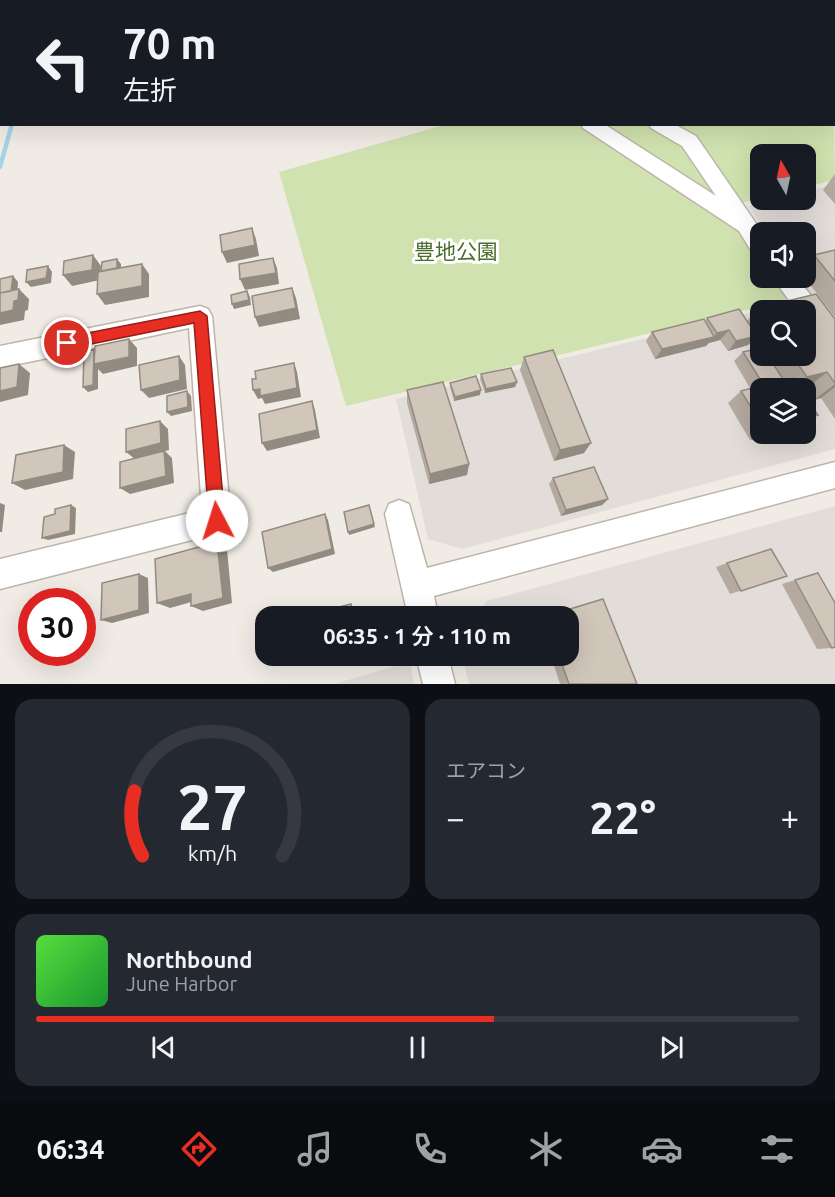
<!DOCTYPE html>
<html lang="ja">
<head>
<meta charset="utf-8">
<style>
  :root { --surface:#171b24; --page:#242831; --text:#f1f3f6; --muted:#9ea1a6; --line:#363941; --accent:#e82e23 }
  body { margin:0; font-family:Ubuntu,"Noto Sans JP",sans-serif; background:var(--page); color:var(--text); height:100vh; display:flex; flex-direction:column; font-size:22px; white-space:nowrap }
  * { box-sizing:border-box; margin:0 }
  p { font-size:20px; color:var(--muted) }
  .icon { flex:none; width:33px; height:33px; fill:none; stroke:currentColor; stroke-width:2; stroke-linecap:round; stroke-linejoin:round }
  .map { position:relative; height:684px; overflow:hidden }
  .sheet { display:flex; flex-direction:column; gap:15px; padding:15px; background:#0d0f14; flex:1 }
  .sheet>* { flex:none }
  .hud { position:absolute; left:0px; top:0px; width:836px; height:126px; box-shadow:0 6px 24px #0002; background:#171b24; color:var(--text); overflow:hidden }
  .needle { width:39px; rotate:351deg }
  .tools { position:absolute; left:750px; top:144px; display:grid; gap:12px }
  .tools a { display:grid; place-items:center; width:66px; height:66px; border-radius:12px; background:var(--surface); box-shadow:0 6px 24px #0002; font-size:30px }
  .speed { position:absolute; left:18px; top:588px; display:flex; gap:12px; font-size:30px; font-weight:700; text-align:center }
  .speed>* { display:grid; place-content:center; width:78px; height:78px; border-radius:50%; background:var(--surface); box-shadow:0 6px 24px #0002; line-height:1 }
  .speed .limit { border:9px solid #d22; background:#fff; color:#111 }
  .pin { position:absolute; display:grid; place-items:center; width:51px; height:51px; color:#fff; margin:-26px; border:3px solid #fff; border-radius:50%; box-shadow:0 2px 6px #0007 }
  .me { position:absolute; width:66px; margin:-33px; rotate:355deg; stroke-linejoin:round; filter:drop-shadow(0 0 4px #0008) }
  .turn { display:flex; align-items:center; gap:21px; height:126px; padding:0 24px; font-size:27px }
  .turn .icon { width:78px; height:78px; stroke-width:2.5 }
  .turn b { display:block; font-size:42px; line-height:51px }
  .big { font-size:45px; font-weight:600; line-height:1.1 }
  .sheet .card { flex:1; display:flex; flex-direction:column; justify-content:center; gap:9px; min-width:0; padding:0 21px; border-radius:18px; background:var(--page) }
  .sheet .dial { align-items:center; gap:0 }
  .dial svg { height:156px; overflow:visible; fill:none; stroke:var(--line); stroke-width:7; stroke-linecap:round; text-anchor:middle }
  .dial text { fill:var(--text); stroke:none }
  .song { display:flex; align-items:center; gap:18px }
  .cover { width:72px; height:72px; border-radius:9px; background:linear-gradient(135deg,hsl(110 70% 55%),hsl(130 70% 35%)) }
  .played { height:6px; border-radius:3px; background:linear-gradient(90deg,var(--accent) 60%,var(--line) 60%) }
  .keys { display:flex; justify-content:space-around; direction:ltr }
  .heat { display:flex; justify-content:space-between; align-items:center; font-size:33px; direction:ltr }
  .sheet .tiles { flex:1; display:grid; gap:15px; grid-template-columns:1fr 1fr }
  .card:last-child { grid-column:span 2 }
  .trip { position:absolute; left:255px; top:606px; width:324px; height:60px; border-radius:18px; background:var(--surface); box-shadow:0 6px 24px #0002; font-weight:600; line-height:60px; text-align:center }
  .dock { display:flex; height:96px; justify-content:space-around; align-items:center; background:#090b0e; color:var(--muted) }
  .dock .icon { width:42px; height:42px }
  .dock .current { color:var(--accent) }
  .dock b { font-size:27px; color:var(--text) }
  .map>svg:first-child { display:block }
  .industrial { fill:#e2ddd9; fill-rule:evenodd }
  .green { fill:#d0e2af }
  .lines { fill:none; stroke-linecap:round; stroke-linejoin:round }
  .stream { stroke:#a3d3e9; stroke-width:4.5 }
  .minor-casing { stroke:#beb5aa; stroke-width:3 }
  .minor { fill:#fff; fill-rule:evenodd }
  .wall { fill:#b4aaa0; fill-rule:evenodd }
  .shaded-wall { fill:#928b82 }
  .building { fill:#d1c6ba; stroke:#928b82; stroke-width:1.5 }
  .route { fill:#e82e23; stroke:#971e17; stroke-width:1.5 }
  .labels { text-anchor:middle; dominant-baseline:central; stroke-width:6; stroke-linejoin:round; paint-order:stroke }
  .park-label { font-size:21px; fill:#4c6e2d; stroke:#fff }
</style>
</head>
<body>
<div class="map">
<svg width="835" height="684" viewBox="0 0 835 684">
  <rect width="100%" height="100%" fill="#f0ebe4"/>
  <path class="industrial" d="M 835,184 L 835,449 L 462,549 L 428,539 L 396,399 L 810,298 L 797,278 L 806,278 L 806,232 L 766,232 L 748,206 L 775,200 L 806,200 L 806,192 ZM 760,310 L 806,310 L 806,356 L 760,356 ZM 760,388 L 806,388 L 806,434 L 760,434 Z
    M 835,506 L 835,684 L 469,684 L 462,656 L 568,656 L 568,616 L 478,616 L 487,601 Z
    M 410,662 L 414,684 L 334,684 Z"/>
  <path class="green" d="M 834,116 L 835,180 L 806,187 L 806,154 L 760,154 L 760,198 L 738,204 L 760,235 L 760,278 L 792,278 L 805,296 L 346,406 L 279,172 L 444,125 L 834,124 Z"/>
  <g class="lines">
    <path class="stream" d="M 0,167 L 12,124"/>
    <defs>
      <path id="minor" d="M 581,124 L 604,124 L 716,196 L 682,146 L 651,128 L 649,124 L 674,124 L 696,136 L 762,232 L 760,232 L 760,254 L 752,252 L 739,231 L 583,128 Z
        M 773,278 L 797,278 L 835,326 L 835,354 C 818,348 806,327 806,310 L 796,310 Z
        M 200,306 L 208,309 L 212,316 L 231,521 L 227,531 L 0,589 L 0,559 L 202,510 L 189,328 L 0,368 L 0,346 Z
        M 835,462 L 835,488 L 434,596 L 438,616 L 408,616 L 385,514 L 389,504 L 399,500 L 409,504 L 427,568 Z
        M 416,656 L 448,656 L 455,684 L 423,684 Z"/>
    </defs>
    <use href="#minor" class="minor-casing"/>
    <use href="#minor" class="minor"/>
  </g>
  <path class="wall" d="M 835,174 L 835,204 L 823,190 Z
    M 835,250 L 835,317 L 805,278 L 806,264 L 814,255 Z
    M 758,308 L 835,319 L 835,419 L 821,398 L 814,400 L 806,389 L 760,388 L 760,434 L 750,440 L 728,403 L 741,391 L 750,388 L 734,361 L 743,352 L 756,349 L 751,342 L 748,345 L 728,351 L 720,340 L 709,343 L 706,346 L 655,359 L 646,341 L 652,332 L 705,321 L 707,318 L 747,321 ZM 760,310 L 806,356 L 760,356 Z
    M 524,357 L 584,453 L 554,461 L 520,370 Z
    M 481,374 L 517,382 L 515,387 L 485,393 L 480,379 Z
    M 450,383 L 480,395 L 454,401 L 450,387 Z
    M 407,390 L 469,464 L 467,475 L 429,484 L 407,403 Z
    M 553,478 L 608,499 L 602,505 L 561,516 L 549,484 Z
    M 727,563 L 787,576 L 730,594 L 716,567 Z
    M 818,573 L 832,648 L 817,649 L 782,584 Z
    M 551,656 L 568,656 L 637,684 L 560,684 Z"/>
  <path class="shaded-wall" d="M 252,228 L 256,239 L 259,256 L 227,263 L 222,252 Z
    M 93,255 L 101,266 L 100,280 L 72,286 L 63,275 Z
    M 273,258 L 277,268 L 279,284 L 245,290 L 240,279 Z
    M 117,259 L 121,264 L 121,273 L 105,276 Z
    M 142,264 L 149,274 L 149,297 L 105,305 L 97,294 Z
    M 48,266 L 52,272 L 51,283 L 31,287 L 26,282 Z
    M 13,276 L 18,282 L 17,296 L 0,299 Z
    M 292,288 L 296,298 L 300,319 L 259,327 L 255,317 Z
    M 19,289 L 29,299 L 28,310 L 25,311 L 24,320 L 0,325 L 0,313 L 14,301 Z
    M 247,291 L 250,297 L 251,305 L 234,309 L 232,304 Z
    M 729,330 L 720,340 L 709,343 L 717,333 Z
    M 757,336 L 748,345 L 728,351 L 736,341 Z
    M 714,337 L 706,346 L 655,359 L 662,349 Z
    M 129,339 L 137,348 L 137,366 L 103,374 L 98,369 L 98,389 L 88,392 L 83,387 L 94,349 Z
    M 179,356 L 185,365 L 187,389 L 149,398 L 141,390 Z
    M 294,363 L 297,372 L 301,397 L 265,404 L 262,398 L 258,399 L 253,390 Z
    M 19,364 L 30,373 L 28,395 L 0,402 L 0,391 Z
    M 827,372 L 806,389 L 793,388 L 807,377 Z
    M 517,382 L 515,387 L 485,393 L 486,389 Z
    M 835,384 L 835,387 L 821,398 L 814,400 Z
    M 481,390 L 480,395 L 454,401 L 455,397 Z
    M 187,391 L 191,396 L 192,411 L 171,416 L 167,412 Z
    M 312,401 L 315,410 L 320,438 L 267,451 L 262,443 Z
    M 818,415 L 806,424 L 806,418 Z
    M 160,421 L 168,429 L 169,450 L 165,451 L 172,458 L 174,483 L 130,494 L 120,488 L 135,459 L 126,452 Z
    M 760,432 L 760,434 L 776,434 L 750,440 Z
    M 591,443 L 584,453 L 554,461 L 560,450 Z
    M 64,445 L 75,452 L 73,479 L 25,490 L 12,483 Z
    M 469,464 L 467,475 L 429,484 L 430,474 Z
    M 608,499 L 602,505 L 561,516 L 566,510 Z
    M 0,503 L 5,505 L 2,532 L 0,532 Z
    M 71,505 L 76,508 L 75,534 L 48,540 L 42,538 Z
    M 325,514 L 328,520 L 335,554 L 273,572 L 268,568 Z
    M 374,524 L 375,527 L 349,535 L 348,532 Z
    M 217,542 L 227,549 L 232,603 L 203,611 L 191,606 Z
    M 139,574 L 148,578 L 149,613 L 112,623 L 101,620 Z
    M 191,594 L 202,599 L 170,608 L 157,603 Z
    M 351,604 L 353,607 L 355,616 L 353,616 Z"/>
  <path class="building" d="M 252,228 L 255,245 L 222,252 L 220,235 Z
    M 835,250 L 835,281 L 814,255 Z
    M 93,255 L 92,270 L 63,275 L 64,261 Z
    M 273,258 L 276,273 L 240,279 L 239,264 Z
    M 117,259 L 117,268 L 101,271 L 102,262 Z
    M 142,264 L 142,286 L 97,294 L 98,272 Z
    M 48,266 L 46,278 L 26,282 L 27,270 Z
    M 13,276 L 11,291 L 0,293 L 0,279 Z
    M 292,288 L 296,308 L 255,317 L 252,296 Z
    M 19,289 L 18,300 L 14,301 L 13,310 L 0,313 L 0,293 Z
    M 247,291 L 249,300 L 232,304 L 231,295 Z
    M 816,294 L 835,319 L 835,383 L 827,372 L 807,377 L 792,356 L 806,356 L 806,310 L 760,311 L 758,308 Z
    M 739,309 L 757,336 L 736,341 L 729,330 L 717,333 L 707,318 Z
    M 704,319 L 714,337 L 662,349 L 652,332 Z
    M 129,339 L 129,357 L 94,364 L 95,346 Z
    M 760,348 L 760,356 L 768,356 L 783,379 L 763,384 L 743,352 Z
    M 94,349 L 93,385 L 83,387 L 84,352 Z
    M 553,350 L 591,443 L 560,450 L 524,357 Z
    M 179,356 L 180,380 L 141,390 L 139,365 Z
    M 294,363 L 297,388 L 260,396 L 260,389 L 253,390 L 252,379 L 256,379 L 255,371 Z
    M 19,364 L 17,387 L 0,391 L 0,368 Z
    M 511,368 L 517,382 L 486,389 L 481,374 Z
    M 476,376 L 481,390 L 455,397 L 450,383 Z
    M 793,378 L 800,388 L 760,388 L 760,422 L 741,391 Z
    M 443,382 L 469,464 L 430,474 L 407,390 Z
    M 187,391 L 188,407 L 167,412 L 167,396 Z
    M 806,397 L 818,415 L 806,418 Z
    M 312,401 L 317,430 L 262,443 L 259,414 Z
    M 160,421 L 161,443 L 126,452 L 126,429 Z
    M 64,445 L 63,472 L 12,483 L 16,455 Z
    M 164,451 L 166,476 L 120,488 L 120,462 Z
    M 594,467 L 608,499 L 566,510 L 553,478 Z
    M 71,505 L 70,531 L 42,538 L 44,517 L 55,514 L 55,509 Z
    M 369,505 L 374,524 L 348,532 L 344,512 Z
    M 325,514 L 332,549 L 268,568 L 262,532 Z
    M 217,542 L 223,598 L 191,606 L 191,594 L 157,603 L 155,559 Z
    M 771,549 L 787,576 L 741,591 L 727,563 Z
    M 818,573 L 835,603 L 835,647 L 832,648 L 795,580 Z
    M 139,574 L 139,610 L 101,620 L 102,583 Z
    M 603,599 L 637,684 L 569,684 L 559,656 L 568,656 L 568,616 L 547,616 Z
    M 351,604 L 353,616 L 304,616 Z"/>
  <path class="route" d="M 200,311 L 207,316 L 225,521 L 222,527 L 217,529 L 211,527 L 209,521 L 194,323 L 67,349 L 62,347 L 60,343 L 62,339 L 67,337 Z"/>
  <g class="labels">
    <g class="park-label">
      <text x="456" y="251">豊地公園</text>
    </g>
  </g>
</svg>
<div class="tools">
<a><svg class="needle" viewBox="-14 -14 28 28"><path d="M0-13l5 13h-10z" fill="#e53935"/><path d="M0 13l5-13h-10z" fill="#9ea1a6"/></svg></a>
<a><svg class="icon" aria-label="sound" viewBox="0 0 24 24"><path d="M4 9h4l5-4v14l-5-4H4zM17 9q2 3 0 6"/></svg></a>
<a><svg class="icon" aria-label="search" viewBox="0 0 24 24"><circle cx="10" cy="10" r="6"/><path d="M15 15l6 6"/></svg></a>
<a><svg class="icon" aria-label="layers" viewBox="0 0 24 24"><path d="M12 4l9 5-9 5-9-5zM3 14l9 5 9-5"/></svg></a>
</div>
<div class="speed"><div class="limit">30</div></div>
<div class="pin" style="left:67px;top:343px;background:#d93025"><svg class="icon" aria-label="arrive" viewBox="0 0 24 24"><path d="M6 21V4h12l-3 4 3 4H6"/></svg></div>
<svg class="me" style="left:217px;top:521px" viewBox="-20 -20 40 40"><circle r="19" fill="#fff"/><path d="M0-13L10 11 0 6-10 11z" fill="#e82e23"/></svg>
<div class="trip">06:35 · 1 分 · 110 m</div>
<div class="hud">
<div class="turn"><svg class="icon" aria-label="left" viewBox="0 0 24 24"><path d="M17 20v-9H6M10 6l-5 5 5 5"/></svg><div><b>70 m</b>左折</div></div>
</div>
</div>
<section class="sheet">
<div class="tiles">
<div class="card dial"><svg viewBox="0 0 100 80">
<path d="M14 69A42 42 0 1 1 86 69"/>
<path d="M14 69A42 42 0 0 1 10 36" stroke="#e82e23"/>
<text x="50" y="56" font-size="32" font-weight="700">27</text>
<text x="50" y="72" font-size="11">km/h</text>
</svg></div>
<div class="card"><p>エアコン</p>
<div class="heat"><a>−</a><b class="big">22°</b><a>+</a></div>
</div>
<div class="card">
<div class="song"><i class="cover"></i><div><b>Northbound</b><p>June Harbor</p></div></div>
<div class="played"></div>
<div class="keys"><svg class="icon" aria-label="previous" viewBox="0 0 24 24"><path d="M18 5L8 12l10 7zM5 5v14"/></svg><svg class="icon" aria-label="pause" viewBox="0 0 24 24"><path d="M8 5v14M16 5v14"/></svg><svg class="icon" aria-label="next" viewBox="0 0 24 24"><path d="M6 5l10 7-10 7zM19 5v14"/></svg></div>
</div>
</div>
</section>
<nav class="dock">
<b>06:34</b>
<svg class="icon current" aria-label="directions" viewBox="0 0 24 24"><path d="M12 3l9 9-9 9-9-9zM9 14v-3h6M13 9l2 2-2 2"/></svg>
<svg class="icon" aria-label="music" viewBox="0 0 24 24"><path d="M9 18V5l10-2v13"/><circle cx="6" cy="18" r="3"/><circle cx="16" cy="16" r="3"/></svg>
<svg class="icon" aria-label="phone" viewBox="0 0 24 24"><path d="M5 4h4l2 5-3 2q2 4 5 5l2-3 5 2v4C11 20 4 13 5 4z"/></svg>
<svg class="icon" aria-label="climate" viewBox="0 0 24 24"><path d="M12 3v18M4 7l16 10M4 17L20 7"/></svg>
<svg class="icon" aria-label="car" viewBox="0 0 24 24"><path d="M5 17H2v-5l4-1 3-4h7l3 4 3 1v5h-3M9 17h6M6 11h13"/><circle cx="7" cy="17" r="2"/><circle cx="17" cy="17" r="2"/></svg>
<svg class="icon" aria-label="filters" viewBox="0 0 24 24"><path d="M4 7h16M4 17h16"/><circle cx="9" cy="7" r="2"/><circle cx="15" cy="17" r="2"/></svg>
</nav>
</body>
</html>
